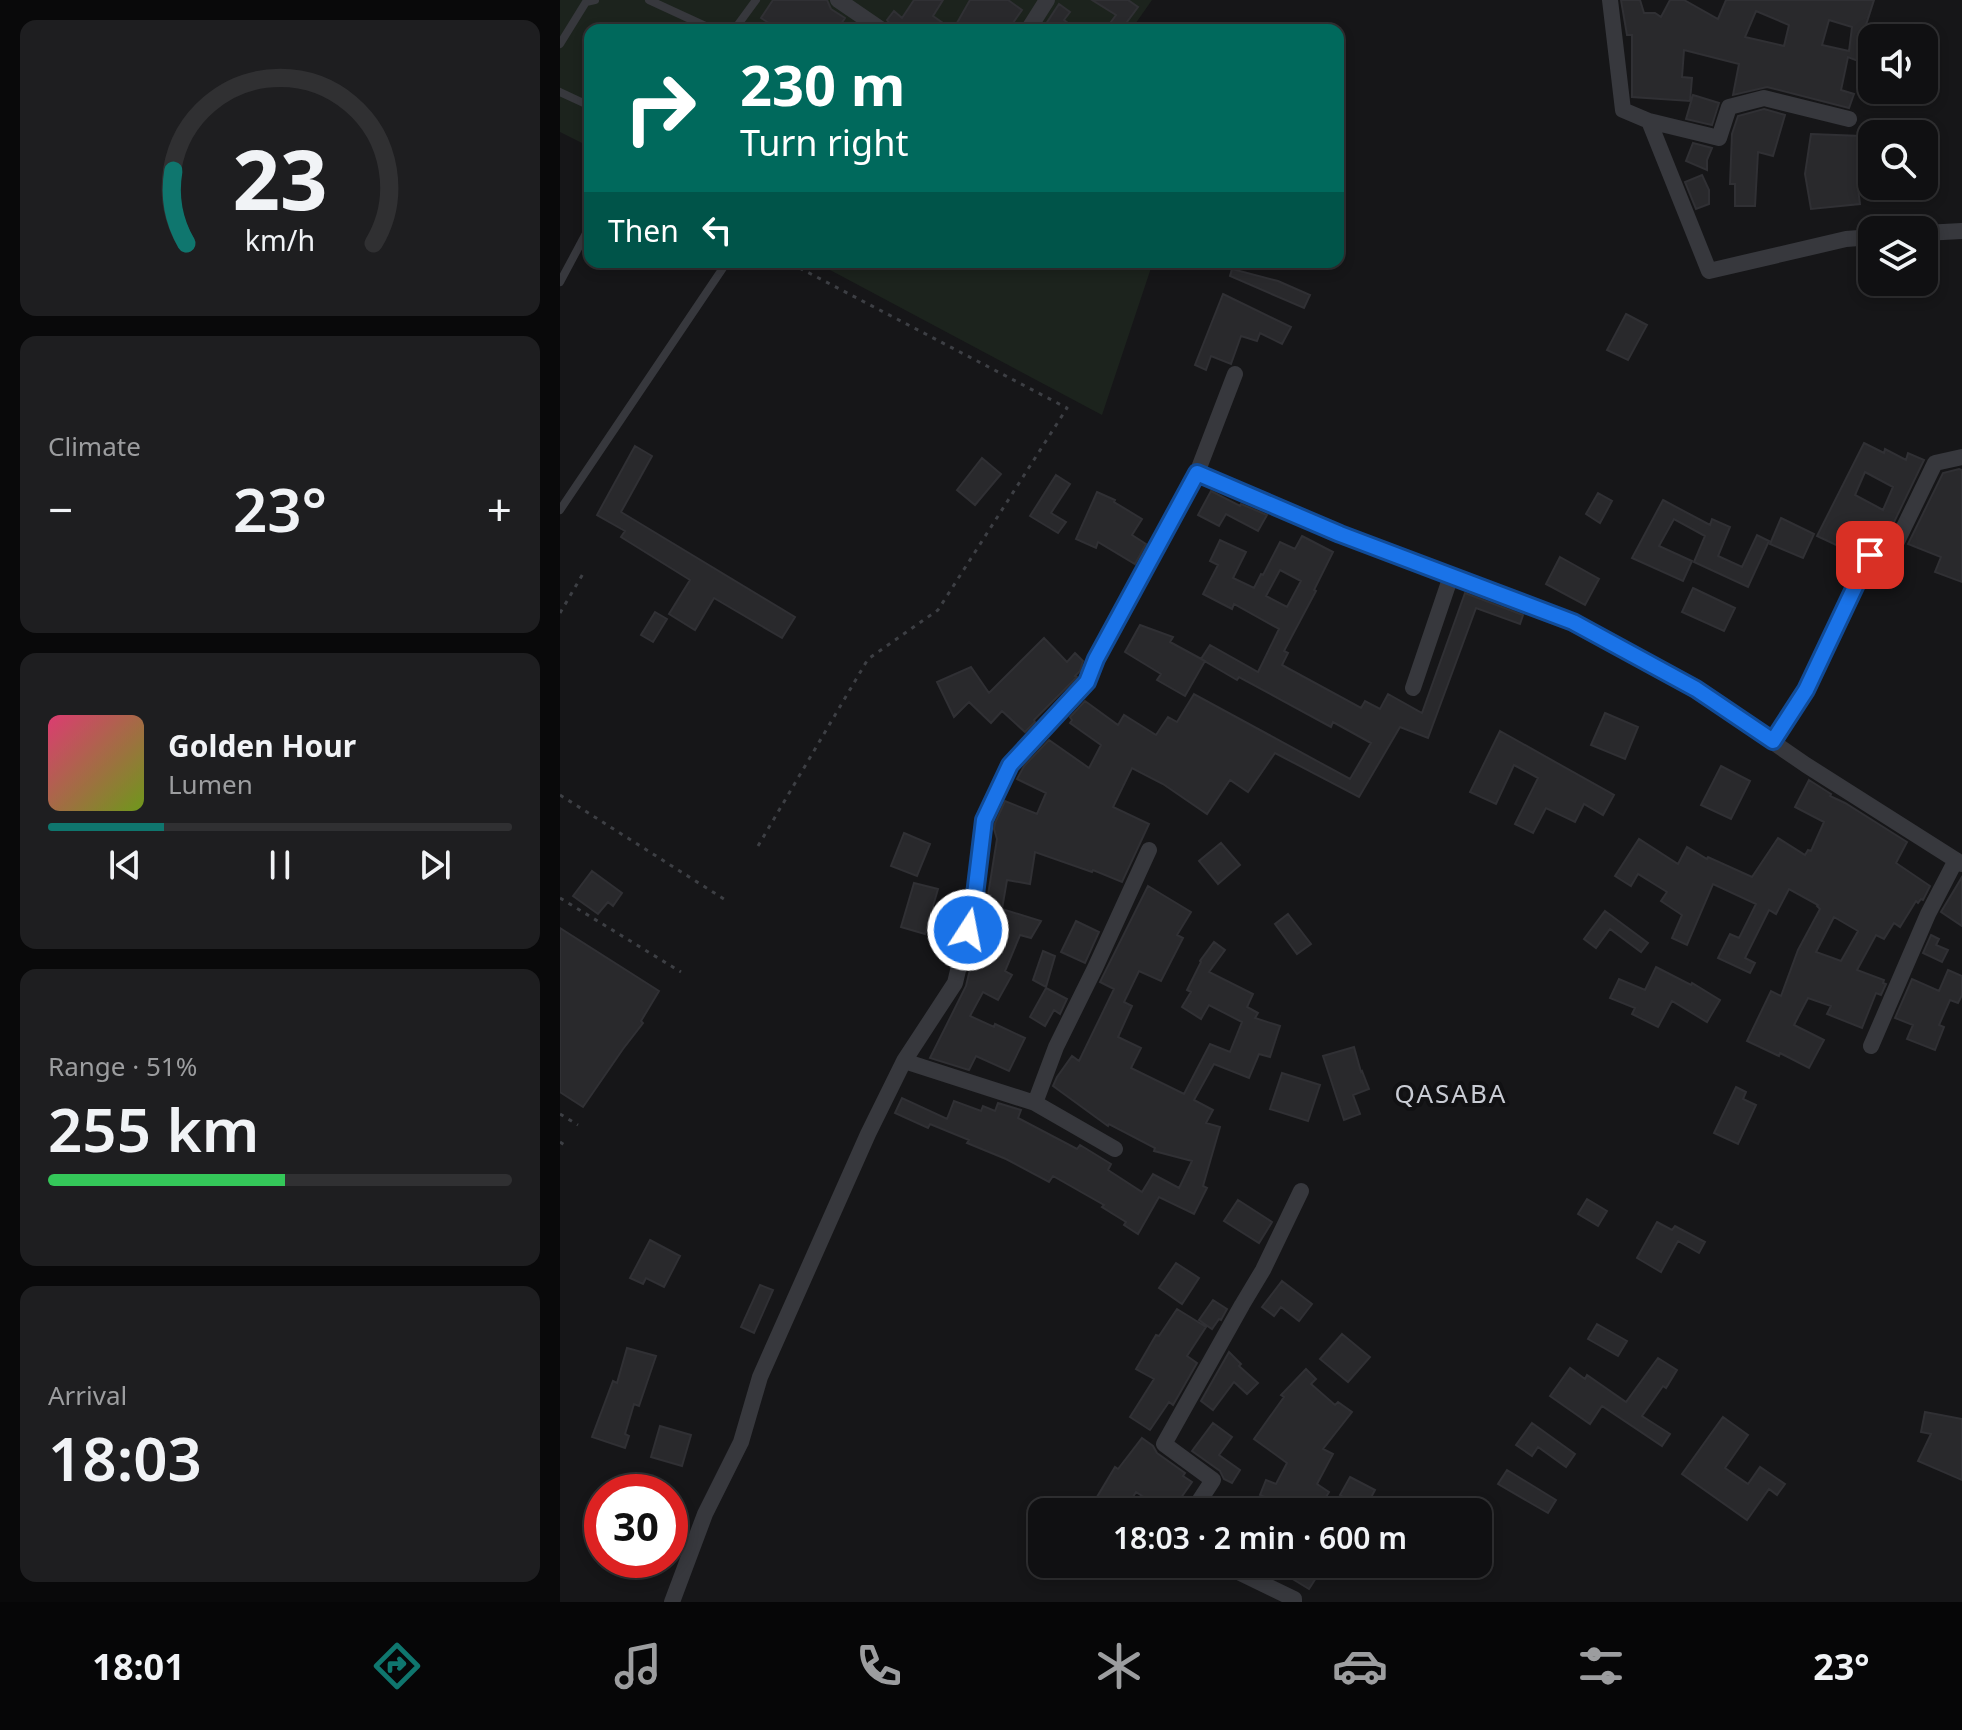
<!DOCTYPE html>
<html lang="en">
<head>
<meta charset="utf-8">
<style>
  :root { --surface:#101012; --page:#1e1e20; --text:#f1f3f6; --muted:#9c9d9f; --line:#303032; --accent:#0f766e }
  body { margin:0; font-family:"Noto Sans",sans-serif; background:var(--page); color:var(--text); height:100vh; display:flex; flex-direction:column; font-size:30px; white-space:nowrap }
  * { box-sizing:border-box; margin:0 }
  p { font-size:26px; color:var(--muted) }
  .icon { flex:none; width:44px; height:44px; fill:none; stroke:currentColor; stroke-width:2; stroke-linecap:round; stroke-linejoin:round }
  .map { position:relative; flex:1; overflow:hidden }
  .side { display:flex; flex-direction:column; gap:20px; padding:20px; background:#09090a; width:560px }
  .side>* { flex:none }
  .banner { position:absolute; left:24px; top:24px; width:760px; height:244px; border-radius:16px; box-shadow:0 4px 12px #0003,0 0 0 2px var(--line); background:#00695c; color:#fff; overflow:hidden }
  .controls { position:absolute; left:1298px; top:24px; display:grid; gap:16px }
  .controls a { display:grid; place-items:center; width:80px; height:80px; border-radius:16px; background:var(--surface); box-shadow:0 4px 12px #0003,0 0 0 2px var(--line); font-size:40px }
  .speed { position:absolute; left:24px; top:1474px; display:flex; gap:16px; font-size:40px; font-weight:700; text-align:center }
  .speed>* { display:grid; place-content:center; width:104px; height:104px; border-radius:50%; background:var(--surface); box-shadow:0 4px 12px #0003,0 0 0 2px var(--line); line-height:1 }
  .speed .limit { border:12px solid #d22; background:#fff; color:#111 }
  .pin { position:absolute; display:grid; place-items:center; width:68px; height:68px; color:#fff; margin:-34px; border-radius:16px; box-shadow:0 4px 12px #0006 }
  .me { position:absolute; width:88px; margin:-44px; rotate:11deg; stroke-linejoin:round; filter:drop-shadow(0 0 6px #0008) }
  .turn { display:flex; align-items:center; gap:28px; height:168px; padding:0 24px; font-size:36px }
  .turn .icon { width:104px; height:104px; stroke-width:2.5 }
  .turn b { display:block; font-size:56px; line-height:68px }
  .then { display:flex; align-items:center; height:76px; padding:0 24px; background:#0003; gap:16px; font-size:30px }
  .big { font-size:60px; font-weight:600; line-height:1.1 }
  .side .widget { flex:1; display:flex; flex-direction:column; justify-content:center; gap:12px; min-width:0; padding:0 28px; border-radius:16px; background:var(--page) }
  .side .dial { align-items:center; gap:0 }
  .dial svg { height:208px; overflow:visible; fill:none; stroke:var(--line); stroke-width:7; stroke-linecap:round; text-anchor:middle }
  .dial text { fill:var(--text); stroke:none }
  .song { display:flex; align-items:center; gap:24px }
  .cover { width:96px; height:96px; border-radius:12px; background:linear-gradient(135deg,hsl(340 70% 55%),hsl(80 70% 35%)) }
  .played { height:8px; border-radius:4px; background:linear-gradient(90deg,var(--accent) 25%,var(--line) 25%) }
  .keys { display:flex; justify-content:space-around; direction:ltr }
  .heat { display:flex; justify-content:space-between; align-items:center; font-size:44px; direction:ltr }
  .charge { height:12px; border-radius:6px; background:linear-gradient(90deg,#34c759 51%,var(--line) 0) }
  .trip { position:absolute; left:468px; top:1498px; width:464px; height:80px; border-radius:16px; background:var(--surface); box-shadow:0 4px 12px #0003,0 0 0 2px var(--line); font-weight:600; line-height:80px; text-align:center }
  .tab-bar { display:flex; height:128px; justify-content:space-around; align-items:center; background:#060607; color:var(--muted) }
  .tab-bar .icon { width:56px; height:56px }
  .tab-bar .selected { color:var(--accent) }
  .tab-bar b { font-size:36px; color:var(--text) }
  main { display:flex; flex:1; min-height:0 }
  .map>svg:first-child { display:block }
  .green { fill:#1c231d }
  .building { fill:#29292c; stroke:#303034; stroke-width:2; fill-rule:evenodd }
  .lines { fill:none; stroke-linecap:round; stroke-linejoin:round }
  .path { stroke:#3d3f44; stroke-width:3; stroke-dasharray:4 6; stroke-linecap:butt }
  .lane { stroke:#37383d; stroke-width:8 }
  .street { stroke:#37383d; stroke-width:16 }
  .route-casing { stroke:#114b97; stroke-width:20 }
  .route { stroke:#1a73e8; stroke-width:14 }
  .labels { text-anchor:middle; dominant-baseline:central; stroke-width:8; stroke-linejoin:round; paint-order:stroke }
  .quarter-label { font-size:26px; letter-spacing:2px; fill:#c9ccd4; stroke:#111113 }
</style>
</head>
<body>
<main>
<section class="side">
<div class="widget dial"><svg viewBox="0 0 100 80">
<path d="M14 69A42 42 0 1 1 86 69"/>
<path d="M14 69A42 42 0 0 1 9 41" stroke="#0f766e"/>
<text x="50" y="56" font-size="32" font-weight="700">23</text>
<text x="50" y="72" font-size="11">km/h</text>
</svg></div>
<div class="widget"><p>Climate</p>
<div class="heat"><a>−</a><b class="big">23°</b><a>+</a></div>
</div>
<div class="widget">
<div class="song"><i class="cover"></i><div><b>Golden Hour</b><p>Lumen</p></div></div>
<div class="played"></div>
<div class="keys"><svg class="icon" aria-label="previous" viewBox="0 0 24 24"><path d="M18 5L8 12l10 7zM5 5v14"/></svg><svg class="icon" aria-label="pause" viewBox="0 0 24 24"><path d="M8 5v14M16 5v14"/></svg><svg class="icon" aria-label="next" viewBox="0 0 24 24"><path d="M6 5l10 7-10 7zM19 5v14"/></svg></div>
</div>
<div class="widget"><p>Range · 51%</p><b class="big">255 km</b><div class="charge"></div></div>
<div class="widget"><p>Arrival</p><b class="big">18:03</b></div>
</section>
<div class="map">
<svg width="1402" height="1602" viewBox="0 0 1402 1602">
  <rect width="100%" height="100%" fill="#161618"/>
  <path class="green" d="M 0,0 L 592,0 L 571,30 L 30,30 L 30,147 L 0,132 Z
    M 255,262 L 593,262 L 542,415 Z"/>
  <path class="building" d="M 213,0 L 267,0 L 271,9 L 285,18 L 277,30 L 220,30 L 201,18 Z
    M 354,0 L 383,0 L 373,16 L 393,30 L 410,0 L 448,0 L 462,10 L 448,30 L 335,30 L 327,20 L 334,11 L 342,18 Z
    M 532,0 L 568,0 L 578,7 L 561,30 L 545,30 L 556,15 Z
    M 1061,0 L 1080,0 L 1084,13 L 1095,13 L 1101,17 L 1110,0 L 1124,0 L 1158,19 L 1166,0 L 1314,0 L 1306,25 L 1315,26 L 1311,49 L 1306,64 L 1288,57 L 1281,90 L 1294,94 L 1289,108 L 1207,87 L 1173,95 L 1179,64 L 1124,50 L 1122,77 L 1132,78 L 1130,101 L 1072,97 L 1072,35 L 1067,35 ZM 1196,11 L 1229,25 L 1224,46 L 1185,37 ZM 1269,20 L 1292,27 L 1289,51 L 1262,45 Z
    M 499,4 L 510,12 L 504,20 L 517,30 L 482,30 Z
    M 1133,95 L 1159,103 L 1152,125 L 1126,119 Z
    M 1204,109 L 1225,115 L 1213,156 L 1198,152 L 1195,206 L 1175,206 L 1175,184 L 1170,184 L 1172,134 L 1178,116 Z
    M 1251,134 L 1301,136 L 1300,168 L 1303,168 L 1303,181 L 1297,181 L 1300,204 L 1251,209 L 1245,174 Z
    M 1133,143 L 1152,148 L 1147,160 L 1147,170 L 1126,161 Z
    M 1142,175 L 1149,190 L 1149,204 L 1136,209 L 1125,182 Z
    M 672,269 L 718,281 L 750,295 L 744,308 L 670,276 Z
    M 663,294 L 731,327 L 722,344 L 700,333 L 697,341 L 681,336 L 671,364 L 651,356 L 646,370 L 635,365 Z
    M 1066,314 L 1087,325 L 1068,360 L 1047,350 Z
    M 1304,443 L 1324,453 L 1325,449 L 1346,460 L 1348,453 L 1364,460 L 1323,545 L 1300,533 L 1291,552 L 1257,536 ZM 1305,472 L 1333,487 L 1323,510 L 1295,495 Z
    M 75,446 L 92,456 L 61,512 L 235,617 L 222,638 L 154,598 L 135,630 L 109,614 L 130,580 L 61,537 L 65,531 L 37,515 Z
    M 422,458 L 441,474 L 415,505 L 397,490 Z
    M 1399,469 L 1402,470 L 1402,582 L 1375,572 L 1381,557 L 1348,544 L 1383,473 Z
    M 496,475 L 510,484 L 491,513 L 506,522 L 498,533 L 470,516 Z
    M 651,491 L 680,506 L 681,504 L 707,515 L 698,531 L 666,514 L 659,526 L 638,515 Z
    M 537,492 L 555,500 L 554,502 L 582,519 L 572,535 L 586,544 L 575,564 L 538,542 L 536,548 L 516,539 Z
    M 1038,493 L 1052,501 L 1040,523 L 1026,514 Z
    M 1103,500 L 1150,525 L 1152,519 L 1170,527 L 1158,556 L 1182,567 L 1197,535 L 1209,541 L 1188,587 L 1134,562 L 1145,536 L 1114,519 L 1099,546 L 1132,561 L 1123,581 L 1072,558 Z
    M 1221,518 L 1254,534 L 1243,558 L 1210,544 Z
    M 742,536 L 773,552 L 754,590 L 756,591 L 724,651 L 728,653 L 722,665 L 801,708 L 805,701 L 820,709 L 828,694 L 862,713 L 905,593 L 963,615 L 960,624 L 916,608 L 868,738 L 840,727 L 799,797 L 715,753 L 688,792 L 670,780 L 647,814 L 603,784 L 572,768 L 553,807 L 589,824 L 562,882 L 533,870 L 532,872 L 475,852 L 470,884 L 447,880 L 442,909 L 481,921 L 471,938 L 460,935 L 445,971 L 452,975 L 438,1000 L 423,992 L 410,1016 L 434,1027 L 435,1024 L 465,1038 L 449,1071 L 416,1056 L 409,1070 L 370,1058 L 406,986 L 412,961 L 418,949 L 416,948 L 425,925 L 422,924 L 431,895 L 428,895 L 437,839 L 434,829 L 435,823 L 445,801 L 477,814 L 486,793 L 457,779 L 464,766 L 489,740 L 529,768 L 541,745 L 510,723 L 512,720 L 510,717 L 525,701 L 558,725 L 564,715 L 596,735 L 608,717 L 617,722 L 634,694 L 790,779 L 811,743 L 773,722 L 771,727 L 679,677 L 677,680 L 641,659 L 650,645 L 698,672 L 719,629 L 674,604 L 672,609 L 643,594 L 658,565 L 650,561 L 660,540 L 686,552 L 673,578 L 694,588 L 701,574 L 703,575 L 720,542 L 735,549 ZM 720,570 L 741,581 L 727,607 L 706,596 Z
    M 1000,557 L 1039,579 L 1025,605 L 986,584 Z
    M 1133,588 L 1175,608 L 1164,631 L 1122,612 Z
    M 95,612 L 107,619 L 93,642 L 81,635 Z
    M 580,625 L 613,637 L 610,642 L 645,661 L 625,696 L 597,680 L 601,674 L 565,652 Z
    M 484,638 L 507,662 L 515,653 L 523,661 L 520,671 L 515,676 L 517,677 L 474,720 L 475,722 L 465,732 L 442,711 L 431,723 L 409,702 L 394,717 L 377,682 L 411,667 L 429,693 Z
    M 1045,713 L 1078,727 L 1065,759 L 1031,745 Z
    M 940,731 L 1054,795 L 1043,815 L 1024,804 L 1015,822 L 986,808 L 973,833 L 955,824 L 978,778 L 954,765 L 936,804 L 910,792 Z
    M 1161,766 L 1190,781 L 1171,819 L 1141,805 Z
    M 1249,780 L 1271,794 L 1270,796 L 1285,803 L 1347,842 L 1336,863 L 1370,886 L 1363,900 L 1361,899 L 1358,903 L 1356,901 L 1340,927 L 1334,923 L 1324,939 L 1316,935 L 1297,970 L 1324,980 L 1323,983 L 1326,984 L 1321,995 L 1316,993 L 1302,1028 L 1267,1014 L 1271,1006 L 1248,998 L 1234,1025 L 1264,1040 L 1249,1068 L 1220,1053 L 1219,1056 L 1187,1041 L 1211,991 L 1221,996 L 1238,950 L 1260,909 L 1257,906 L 1258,905 L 1229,889 L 1216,914 L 1209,910 L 1185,958 L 1195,963 L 1190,973 L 1158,958 L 1170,934 L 1179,938 L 1196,904 L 1153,884 L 1127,945 L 1112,938 L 1122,915 L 1101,901 L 1107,892 L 1078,874 L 1071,886 L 1055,876 L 1079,839 L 1118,864 L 1127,847 L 1147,859 L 1148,857 L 1192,877 L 1218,838 L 1245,855 L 1248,850 L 1251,851 L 1264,822 L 1235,807 ZM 1274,917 L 1298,931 L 1281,961 L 1256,952 Z
    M 344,833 L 370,844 L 357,876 L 331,866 Z
    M 661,843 L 680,865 L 658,884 L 639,861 Z
    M 32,871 L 62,893 L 53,906 L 48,902 L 38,914 L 13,896 Z
    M 1402,877 L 1402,926 L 1381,912 Z
    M 354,883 L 378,889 L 365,934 L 341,927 Z
    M 588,886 L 631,912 L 617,935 L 623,938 L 601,981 L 579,971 L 564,1002 L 572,1006 L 558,1037 L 581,1048 L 571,1068 L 624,1094 L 650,1044 L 670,1052 L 682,1022 L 649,1005 L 641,1019 L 622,1007 L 631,992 L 627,990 L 641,962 L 640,961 L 654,942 L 665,950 L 649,972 L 693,994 L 687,1007 L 698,1013 L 695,1018 L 720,1026 L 710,1057 L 699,1054 L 689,1078 L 654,1064 L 634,1100 L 653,1110 L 646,1123 L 660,1127 L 643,1186 L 647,1188 L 634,1214 L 599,1197 L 578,1234 L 564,1225 L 566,1222 L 542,1207 L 544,1205 L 493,1176 L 489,1182 L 446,1159 L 407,1143 L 409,1140 L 370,1124 L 368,1128 L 335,1113 L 342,1098 L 387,1119 L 394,1101 L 421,1111 L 423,1106 L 435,1111 L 438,1103 L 461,1110 L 458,1118 L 517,1149 L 520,1145 L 551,1164 L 548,1170 L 582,1192 L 593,1174 L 619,1188 L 632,1161 L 594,1151 L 595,1148 L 549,1124 L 548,1126 L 493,1086 L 497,1077 L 512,1056 L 519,1061 L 554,989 L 540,982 Z
    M 1045,911 L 1088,943 L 1081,952 L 1050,929 L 1036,948 L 1024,939 Z
    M 728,914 L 751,944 L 737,954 L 715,924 Z
    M 516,921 L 539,932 L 525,963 L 501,952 Z
    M 0,928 L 99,991 L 81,1021 L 83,1023 L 63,1049 L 23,1107 L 0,1092 Z
    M 1371,935 L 1379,939 L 1376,945 L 1388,950 L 1382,962 L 1363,953 Z
    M 483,951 L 495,956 L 486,987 L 473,980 Z
    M 1096,967 L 1131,985 L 1132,983 L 1160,1000 L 1147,1022 L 1112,1001 L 1098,1027 L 1072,1014 L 1075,1008 L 1050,998 L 1059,979 L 1085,990 Z
    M 1388,970 L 1402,976 L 1402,995 L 1398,1003 L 1390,1000 L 1379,1025 L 1384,1027 L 1375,1050 L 1347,1039 L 1353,1025 L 1335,1018 L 1352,979 L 1379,991 Z
    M 486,988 L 507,999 L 500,1014 L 494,1010 L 485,1026 L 470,1017 Z
    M 794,1047 L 801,1072 L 802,1071 L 809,1089 L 793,1095 L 800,1114 L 784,1120 L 763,1056 Z
    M 722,1073 L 760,1085 L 748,1121 L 710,1109 Z
    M 1176,1087 L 1186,1092 L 1183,1099 L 1196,1105 L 1178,1144 L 1154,1133 Z
    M 1027,1199 L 1047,1211 L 1038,1226 L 1018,1214 Z
    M 678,1200 L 712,1222 L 699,1243 L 664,1221 Z
    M 1097,1222 L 1112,1230 L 1115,1226 L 1145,1242 L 1139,1253 L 1118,1241 L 1101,1272 L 1077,1258 Z
    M 90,1240 L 120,1256 L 104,1287 L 86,1278 L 83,1284 L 70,1278 Z
    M 616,1263 L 639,1278 L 622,1304 L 599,1288 Z
    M 722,1281 L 752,1304 L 739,1321 L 721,1307 L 714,1316 L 702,1307 Z
    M 200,1285 L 213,1290 L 194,1333 L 181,1327 Z
    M 653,1300 L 667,1309 L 661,1320 L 659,1319 L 652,1329 L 639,1320 Z
    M 617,1309 L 646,1327 L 627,1356 L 637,1363 L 613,1405 L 609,1402 L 590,1430 L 570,1417 L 594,1379 L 576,1369 L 596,1335 L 599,1336 Z
    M 1037,1324 L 1067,1341 L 1058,1356 L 1028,1339 Z
    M 782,1334 L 810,1357 L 788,1382 L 760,1359 Z
    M 67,1348 L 96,1356 L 79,1406 L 74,1404 L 65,1434 L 69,1436 L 65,1448 L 32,1437 L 53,1381 L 57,1383 Z
    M 669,1352 L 681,1364 L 679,1366 L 698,1383 L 687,1394 L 674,1382 L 653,1410 L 641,1401 Z
    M 1098,1358 L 1117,1370 L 1106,1388 L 1103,1386 L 1082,1416 L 1110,1434 L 1102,1446 L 1042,1406 L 1030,1424 L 990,1396 L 1010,1368 L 1025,1379 L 1027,1375 L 1066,1402 Z
    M 746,1369 L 756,1379 L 751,1384 L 775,1405 L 778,1402 L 792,1412 L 763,1449 L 773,1454 L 757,1484 L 769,1492 L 757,1512 L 752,1512 L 730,1498 L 727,1506 L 700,1495 L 706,1480 L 716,1484 L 727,1463 L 694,1439 L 724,1397 L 721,1395 Z
    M 1365,1412 L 1402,1419 L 1402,1480 L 1358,1461 L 1371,1434 L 1361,1432 Z
    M 1163,1417 L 1188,1435 L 1165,1468 L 1188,1484 L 1200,1467 L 1225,1484 L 1217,1495 L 1209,1489 L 1187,1520 L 1122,1474 Z
    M 653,1423 L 672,1437 L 659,1455 L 680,1470 L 672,1483 L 664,1479 L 660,1471 L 632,1451 Z
    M 972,1423 L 1015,1454 L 1006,1467 L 978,1447 L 972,1456 L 956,1445 Z
    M 100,1426 L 131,1435 L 122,1466 L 91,1457 Z
    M 582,1438 L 593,1446 L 597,1453 L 625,1473 L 623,1476 L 632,1482 L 611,1512 L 606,1512 L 576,1492 L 564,1512 L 537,1497 L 555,1467 L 558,1469 Z
    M 947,1470 L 996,1500 L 988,1513 L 938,1484 Z
    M 790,1477 L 815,1490 L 805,1509 L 780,1495 Z
    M 708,1564 L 765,1564 L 749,1589 Z"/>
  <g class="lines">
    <path class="path" d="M 0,613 L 24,572
      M 0,795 L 167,901
      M 198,846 L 308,659 L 378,610 L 507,408 L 228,262
      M 0,898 L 121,972
      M 0,1114 L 18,1125
      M 0,1142 L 6,1146"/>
    <path class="lane" d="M 89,0 L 154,30
      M 174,30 L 196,0
      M 0,44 L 26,2 L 35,0
      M 0,92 L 30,106
      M 0,282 L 30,226
      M 0,510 L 167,262"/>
    <path class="street" d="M 278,0 L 322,30
      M 1050,0 L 1063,110 L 1089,121 L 1149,271 L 1286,239 L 1312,237
      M 468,30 L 487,0
      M 1089,121 L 1159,138 L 1169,107 L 1204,98 L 1289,119
      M 1364,233 L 1402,231
      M 637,473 L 675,374
      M 853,688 L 891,576
      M 1213,741 L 1246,690 L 1310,555 L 1328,560 L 1375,463 L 1402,457
      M 1311,1046 L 1368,914 L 1396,860
      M 344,1061 L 475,1103 L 555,1149
      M 475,1103 L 496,1047 L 535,968 L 589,850
      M 632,1512 L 653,1480 L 604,1444 L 682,1305 L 703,1270 L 741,1191
      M 662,1564 L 734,1599 L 734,1602
      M 112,1602 L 145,1514 L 181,1442 L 200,1377 L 308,1134 L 344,1061 L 395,983 L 414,903 L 424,820 L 450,765 L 527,682 L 536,659 L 637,473 L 780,534 L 1013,622 L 1136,689 L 1246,765 L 1402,864"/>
  </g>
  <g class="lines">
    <defs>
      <path id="route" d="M 408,930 L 414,903 L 424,820 L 450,765 L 527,682 L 536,659 L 637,473 L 780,534 L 1013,622 L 1136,689 L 1213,741 L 1246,690 L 1310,555"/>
    </defs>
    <use href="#route" class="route-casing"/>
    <use href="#route" class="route"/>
  </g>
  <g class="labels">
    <g class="quarter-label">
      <text x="891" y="1093">QASABA</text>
    </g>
  </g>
</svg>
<div class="controls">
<a><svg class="icon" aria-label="sound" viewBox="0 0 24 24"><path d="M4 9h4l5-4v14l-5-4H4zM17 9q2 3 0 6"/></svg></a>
<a><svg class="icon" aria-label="search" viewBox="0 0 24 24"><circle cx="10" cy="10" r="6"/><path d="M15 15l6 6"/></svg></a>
<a><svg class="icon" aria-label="layers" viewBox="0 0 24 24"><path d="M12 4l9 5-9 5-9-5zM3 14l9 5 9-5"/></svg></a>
</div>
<div class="speed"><div class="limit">30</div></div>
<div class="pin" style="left:1310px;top:555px;background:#d93025"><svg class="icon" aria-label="arrive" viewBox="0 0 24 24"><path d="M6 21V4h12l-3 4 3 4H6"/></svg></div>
<svg class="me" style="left:408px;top:930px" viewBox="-20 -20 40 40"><circle r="17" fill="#1a73e8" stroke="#fff" stroke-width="3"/><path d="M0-11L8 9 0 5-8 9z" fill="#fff"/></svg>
<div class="trip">18:03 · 2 min · 600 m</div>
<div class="banner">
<div class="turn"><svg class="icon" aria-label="right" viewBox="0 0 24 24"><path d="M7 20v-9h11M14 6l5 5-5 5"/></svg><div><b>230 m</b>Turn right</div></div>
<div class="then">Then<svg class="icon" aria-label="left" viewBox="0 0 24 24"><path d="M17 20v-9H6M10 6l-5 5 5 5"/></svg></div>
</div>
</div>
</main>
<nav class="tab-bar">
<b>18:01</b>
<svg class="icon selected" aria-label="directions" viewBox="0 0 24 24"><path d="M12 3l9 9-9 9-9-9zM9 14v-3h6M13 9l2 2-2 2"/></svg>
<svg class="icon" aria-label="music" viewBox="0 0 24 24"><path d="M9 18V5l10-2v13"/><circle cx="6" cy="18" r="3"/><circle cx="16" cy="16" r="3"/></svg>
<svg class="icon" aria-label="phone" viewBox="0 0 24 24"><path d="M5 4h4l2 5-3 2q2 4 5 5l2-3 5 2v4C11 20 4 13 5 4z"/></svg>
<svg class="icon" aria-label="climate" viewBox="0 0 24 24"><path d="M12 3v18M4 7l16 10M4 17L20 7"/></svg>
<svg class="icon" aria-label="car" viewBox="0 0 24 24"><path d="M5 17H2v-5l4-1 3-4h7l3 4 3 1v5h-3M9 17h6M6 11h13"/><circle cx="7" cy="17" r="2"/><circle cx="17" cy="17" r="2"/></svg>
<svg class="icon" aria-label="filters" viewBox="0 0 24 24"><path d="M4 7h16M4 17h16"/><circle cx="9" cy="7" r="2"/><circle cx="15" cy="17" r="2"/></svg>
<b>23°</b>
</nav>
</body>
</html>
